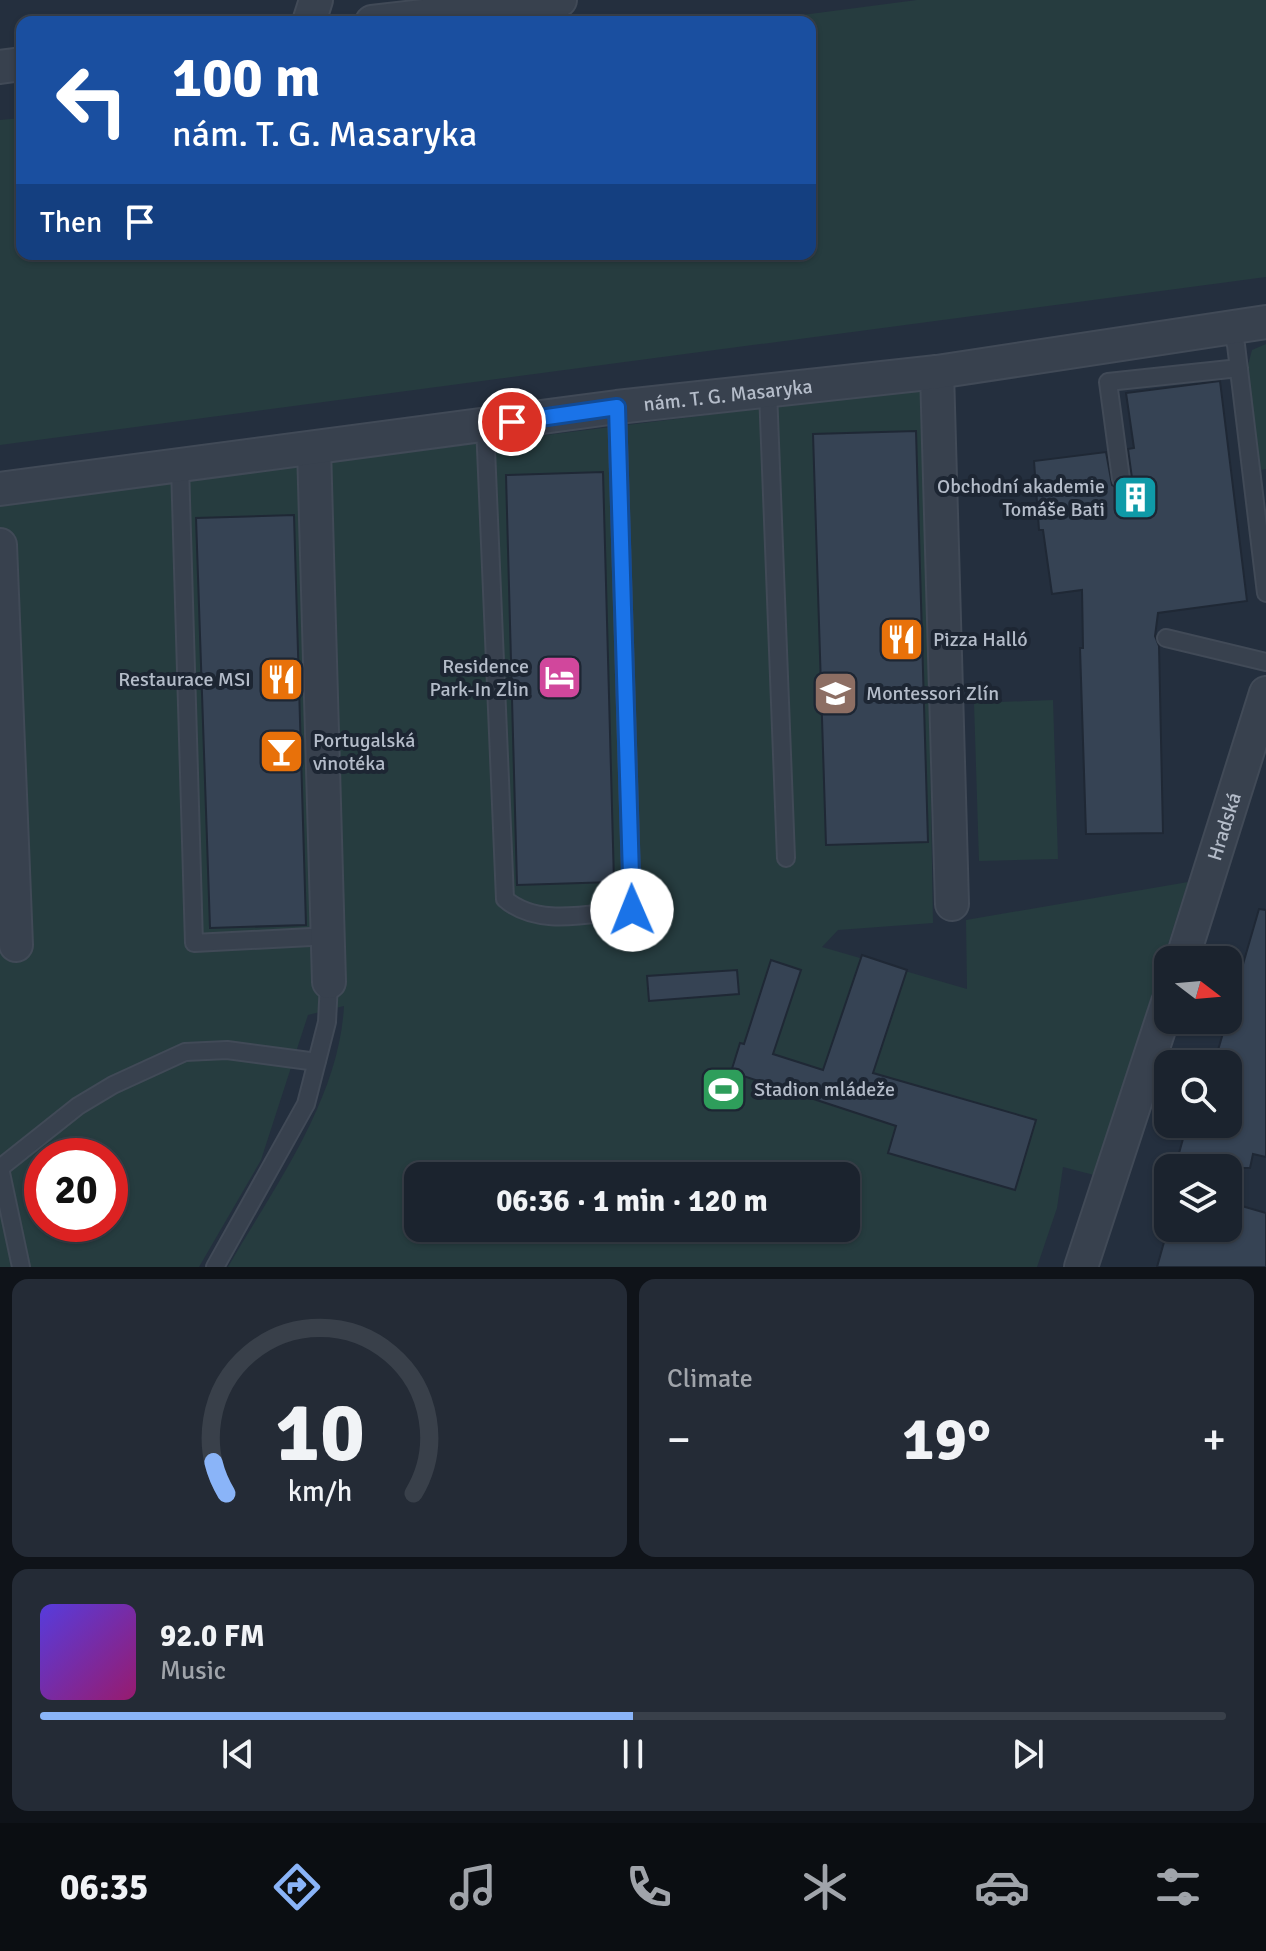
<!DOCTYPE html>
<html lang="en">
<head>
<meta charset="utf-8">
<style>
  :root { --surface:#1b232e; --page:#242b36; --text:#f1f3f6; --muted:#a0a4aa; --line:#39404a; --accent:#8ab4f8 }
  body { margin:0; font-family:Signika,sans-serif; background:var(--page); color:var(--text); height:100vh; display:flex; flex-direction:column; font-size:30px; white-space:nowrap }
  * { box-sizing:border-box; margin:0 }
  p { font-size:26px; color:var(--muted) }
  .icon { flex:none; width:44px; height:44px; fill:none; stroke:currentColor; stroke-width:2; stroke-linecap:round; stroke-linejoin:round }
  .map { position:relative; height:1267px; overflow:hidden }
  .side { display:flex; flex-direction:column; gap:12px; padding:12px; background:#0f1319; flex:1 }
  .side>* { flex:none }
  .guide { position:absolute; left:16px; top:16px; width:800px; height:244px; border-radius:16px; box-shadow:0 2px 6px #0004,0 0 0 2px var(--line); background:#1a4fa0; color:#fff; overflow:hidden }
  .needle { width:52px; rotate:106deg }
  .buttons { position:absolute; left:1154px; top:946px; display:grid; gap:16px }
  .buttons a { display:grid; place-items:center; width:88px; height:88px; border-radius:16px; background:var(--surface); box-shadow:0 2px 6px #0004,0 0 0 2px var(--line); font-size:40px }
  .speed { position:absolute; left:24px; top:1138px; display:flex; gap:16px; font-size:40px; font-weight:700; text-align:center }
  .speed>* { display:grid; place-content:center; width:104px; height:104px; border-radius:50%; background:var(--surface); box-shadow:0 2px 6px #0004,0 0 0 2px var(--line); line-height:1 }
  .speed .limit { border:12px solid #d22; background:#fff; color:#111 }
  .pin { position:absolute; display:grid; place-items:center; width:68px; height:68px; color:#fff; margin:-34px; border:4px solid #fff; border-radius:50%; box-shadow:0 2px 8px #0007 }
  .me { position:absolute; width:88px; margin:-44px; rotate:359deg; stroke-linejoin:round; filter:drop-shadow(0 0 6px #0008) }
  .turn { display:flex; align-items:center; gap:28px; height:168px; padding:0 24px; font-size:36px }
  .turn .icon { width:104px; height:104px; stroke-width:2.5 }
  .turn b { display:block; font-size:56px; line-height:68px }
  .then { display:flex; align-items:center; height:76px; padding:0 24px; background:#0003; gap:16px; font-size:30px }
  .big { font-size:60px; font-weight:700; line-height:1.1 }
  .side .card { flex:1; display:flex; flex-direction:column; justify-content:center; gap:12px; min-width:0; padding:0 28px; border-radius:16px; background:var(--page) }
  .side .dial { align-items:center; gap:0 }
  .dial svg { height:208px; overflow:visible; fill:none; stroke:var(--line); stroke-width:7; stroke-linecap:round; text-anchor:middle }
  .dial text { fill:var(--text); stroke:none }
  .song { display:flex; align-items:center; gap:24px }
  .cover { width:96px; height:96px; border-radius:12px; background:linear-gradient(135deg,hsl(250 70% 55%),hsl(320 70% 35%)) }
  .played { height:8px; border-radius:4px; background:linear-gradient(90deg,var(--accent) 50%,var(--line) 50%) }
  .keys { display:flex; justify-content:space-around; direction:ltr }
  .heat { display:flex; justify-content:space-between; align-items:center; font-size:44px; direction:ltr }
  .side .tiles { flex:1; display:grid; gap:12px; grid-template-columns:1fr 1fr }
  .card:last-child { grid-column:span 2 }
  .trip { position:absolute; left:404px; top:1162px; width:456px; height:80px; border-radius:16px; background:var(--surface); box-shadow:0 2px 6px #0004,0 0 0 2px var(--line); font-weight:700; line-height:80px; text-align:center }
  .menu { display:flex; height:128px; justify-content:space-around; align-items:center; background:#0b0e12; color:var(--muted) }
  .menu .icon { width:56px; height:56px }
  .menu .current { color:var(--accent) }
  .menu b { font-size:36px; color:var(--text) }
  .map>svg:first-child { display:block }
  .green { fill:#263c3f; fill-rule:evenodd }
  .building { fill:#364354; stroke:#1f2835; stroke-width:2 }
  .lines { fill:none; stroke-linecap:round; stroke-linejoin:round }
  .lane-casing { stroke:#414a57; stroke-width:20 }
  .street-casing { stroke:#414a57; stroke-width:36 }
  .lane { stroke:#38414e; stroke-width:16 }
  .street { stroke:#38414e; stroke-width:32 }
  .route-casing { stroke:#114b97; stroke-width:20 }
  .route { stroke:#1a73e8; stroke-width:14 }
  .labels { text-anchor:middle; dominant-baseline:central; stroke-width:8; stroke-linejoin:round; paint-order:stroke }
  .street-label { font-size:20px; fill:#b4bcc9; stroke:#1d2633 }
  .poi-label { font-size:20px; fill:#b4bcc9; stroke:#1d2633; text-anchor:start }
</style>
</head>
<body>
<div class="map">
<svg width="1266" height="1267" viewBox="0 0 1266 1267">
  <rect width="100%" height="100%" fill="#242f3e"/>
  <path class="green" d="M 917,0 L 1266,0 L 1266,277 L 0,445 L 0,120 L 22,118 L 22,254 L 810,254 L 810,22 L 749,22 Z
    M 1266,344 L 1266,469 L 1260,470 L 1247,369 L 1252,350 Z
    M 924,388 L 933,923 L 838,930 L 822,947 L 967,989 L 966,920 L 1188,882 L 1094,1175 L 1063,1167 L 1057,1208 L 1037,1267 L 228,1267 C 274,1187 339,1100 344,1006 L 308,1015 L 261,1160 L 199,1267 L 0,1267 L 0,503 ZM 42,1156 L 110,1156 L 110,1224 L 42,1224 ZM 418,1176 L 846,1176 L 846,1228 L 418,1228 Z
    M 1053,700 L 1058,859 L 979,861 L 974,703 Z"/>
  <path class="building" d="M 1220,381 L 1247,601 L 1158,613 L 1155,636 L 1159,646 L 1163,833 L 1086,834 L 1080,648 L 1083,648 L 1082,590 L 1052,594 L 1043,530 L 1039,530 L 1034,461 L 1106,452 L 1112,485 L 1118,489 L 1127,488 L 1132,478 L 1128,449 L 1134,448 L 1126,393 Z
    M 916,431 L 928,842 L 826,845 L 813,434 Z
    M 603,472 L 614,882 L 517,885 L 506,475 Z
    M 294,515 L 306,925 L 210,928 L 196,518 Z
    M 1259,909 L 1266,910 L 1266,1157 L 1253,1154 L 1250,1168 L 1175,1168 L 1187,1124 L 1228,1124 L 1228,1064 L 1214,1064 Z
    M 862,955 L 907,970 L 873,1073 L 1036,1120 L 1015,1190 L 888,1153 L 896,1126 L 731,1072 L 740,1043 L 744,1044 L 771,960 L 801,970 L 773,1054 L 823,1070 Z
    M 737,970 L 739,994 L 649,1001 L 647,976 Z
    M 1228,1202 L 1266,1213 L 1266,1267 L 1157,1267 L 1168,1228 L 1228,1228 Z"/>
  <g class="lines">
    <defs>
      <path id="lane" d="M 1231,329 L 1236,345 L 1266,593
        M 768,391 L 786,858
        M 485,425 L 505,899 C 538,928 590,913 632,910 L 617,407
        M 180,466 L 194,943 L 330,936
        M 1121,479 L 1108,382 L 1239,368
        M 1166,638 L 1266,662
        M 21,1267 L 0,1168 L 78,1106 L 113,1085 L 185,1052 L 227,1050 L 317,1062
        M 215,1267 L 306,1104 L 327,1022 L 329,982"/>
      <g id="street">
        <path d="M 309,22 L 316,0"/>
        <path d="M 372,22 L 560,0"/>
        <path d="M 0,67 L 22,64"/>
        <path d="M 937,372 L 952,904"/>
        <path d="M 314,448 L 329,982"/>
        <path id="s1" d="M 0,489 L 617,407 L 937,372 L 1266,322"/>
        <path d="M 0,545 L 16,945"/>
        <path id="s2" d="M 1182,960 L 1266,693"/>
        <path d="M 1081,1267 L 1168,1002"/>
      </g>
    </defs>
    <use href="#lane" class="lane-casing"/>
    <use href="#street" class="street-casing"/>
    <use href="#lane" class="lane"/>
    <use href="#street" class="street"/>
  </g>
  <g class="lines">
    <defs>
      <path id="route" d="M 512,422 L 617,407 L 632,910"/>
    </defs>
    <use href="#route" class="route-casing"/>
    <use href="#route" class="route"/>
  </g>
  <defs>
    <symbol id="building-square" viewBox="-11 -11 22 22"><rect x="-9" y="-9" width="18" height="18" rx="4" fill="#0f9aa8" stroke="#1d2633"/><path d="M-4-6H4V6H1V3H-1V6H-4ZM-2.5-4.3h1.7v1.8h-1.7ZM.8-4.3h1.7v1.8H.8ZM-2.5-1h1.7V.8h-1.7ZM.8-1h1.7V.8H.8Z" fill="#fff"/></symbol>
    <symbol id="restaurant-square" viewBox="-11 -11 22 22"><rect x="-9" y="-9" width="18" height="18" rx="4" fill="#e8710a" stroke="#1d2633"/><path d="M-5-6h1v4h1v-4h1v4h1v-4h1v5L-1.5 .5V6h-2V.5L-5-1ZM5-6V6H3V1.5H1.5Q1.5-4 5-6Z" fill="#fff"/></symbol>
    <symbol id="hotel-square" viewBox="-11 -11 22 22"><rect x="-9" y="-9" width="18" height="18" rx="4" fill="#d1479c" stroke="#1d2633"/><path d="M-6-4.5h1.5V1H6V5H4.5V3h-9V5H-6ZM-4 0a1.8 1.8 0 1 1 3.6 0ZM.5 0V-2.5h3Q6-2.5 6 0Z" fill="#fff"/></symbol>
    <symbol id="school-square" viewBox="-11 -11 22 22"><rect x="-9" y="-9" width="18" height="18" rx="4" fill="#8d6e63" stroke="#1d2633"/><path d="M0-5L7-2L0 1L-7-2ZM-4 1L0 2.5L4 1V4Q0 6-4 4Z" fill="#fff"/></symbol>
    <symbol id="bar-square" viewBox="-11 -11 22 22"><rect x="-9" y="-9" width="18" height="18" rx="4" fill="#e8710a" stroke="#1d2633"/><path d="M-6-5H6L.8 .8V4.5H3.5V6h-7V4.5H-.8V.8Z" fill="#fff"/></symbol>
    <symbol id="stadium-square" viewBox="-11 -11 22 22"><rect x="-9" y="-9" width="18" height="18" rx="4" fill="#2e9e5b" stroke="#1d2633"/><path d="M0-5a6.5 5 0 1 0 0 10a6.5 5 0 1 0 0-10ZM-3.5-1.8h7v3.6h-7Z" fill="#fff"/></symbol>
  </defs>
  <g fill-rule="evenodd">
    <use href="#building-square" x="1110" y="472" width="51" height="51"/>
    <use href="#restaurant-square" x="876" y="614" width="51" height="51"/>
    <use href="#hotel-square" x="534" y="652" width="51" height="51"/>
    <use href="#restaurant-square" x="256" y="654" width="51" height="51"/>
    <use href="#school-square" x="810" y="668" width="51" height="51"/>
    <use href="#bar-square" x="256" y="726" width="51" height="51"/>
    <use href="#stadium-square" x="698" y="1064" width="51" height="51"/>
  </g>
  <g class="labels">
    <g class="street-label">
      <text stroke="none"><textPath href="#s1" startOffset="734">nám. T. G. Masaryka</textPath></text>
      <text stroke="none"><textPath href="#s2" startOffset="140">Hradská</textPath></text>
    </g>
    <g class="poi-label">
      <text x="1105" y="486" text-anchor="end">Obchodní akademie<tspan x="1105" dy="23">Tomáše Bati</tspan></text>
      <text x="933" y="639">Pizza Halló</text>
      <text x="529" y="666" text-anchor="end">Residence<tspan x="529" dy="23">Park-In Zlin</tspan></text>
      <text x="251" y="679" text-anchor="end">Restaurace MSI</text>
      <text x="866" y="693">Montessori Zlín</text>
      <text x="313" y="740">Portugalská<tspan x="313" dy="23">vinotéka</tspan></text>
      <text x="754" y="1089">Stadion mládeže</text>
    </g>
  </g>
</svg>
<div class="buttons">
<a><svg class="needle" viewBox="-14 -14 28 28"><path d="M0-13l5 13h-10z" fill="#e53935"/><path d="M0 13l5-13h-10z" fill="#a0a4aa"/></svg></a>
<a><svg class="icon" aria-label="search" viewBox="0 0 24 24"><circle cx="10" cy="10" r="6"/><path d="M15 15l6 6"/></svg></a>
<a><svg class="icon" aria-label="layers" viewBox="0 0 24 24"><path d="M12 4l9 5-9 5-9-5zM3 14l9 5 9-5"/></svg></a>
</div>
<div class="speed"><div class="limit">20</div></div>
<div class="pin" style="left:512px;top:422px;background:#d93025"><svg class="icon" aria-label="arrive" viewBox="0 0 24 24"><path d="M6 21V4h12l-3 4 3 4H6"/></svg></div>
<svg class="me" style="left:632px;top:910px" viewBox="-20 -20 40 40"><circle r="19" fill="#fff"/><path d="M0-13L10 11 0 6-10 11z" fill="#1a73e8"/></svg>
<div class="trip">06:36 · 1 min · 120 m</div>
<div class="guide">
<div class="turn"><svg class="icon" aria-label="left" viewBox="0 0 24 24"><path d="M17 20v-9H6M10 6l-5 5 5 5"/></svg><div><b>100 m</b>nám. T. G. Masaryka</div></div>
<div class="then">Then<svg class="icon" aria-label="arrive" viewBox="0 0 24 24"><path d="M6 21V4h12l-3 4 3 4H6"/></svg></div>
</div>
</div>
<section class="side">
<div class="tiles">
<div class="card dial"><svg viewBox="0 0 100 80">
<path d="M14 69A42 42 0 1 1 86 69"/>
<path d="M14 69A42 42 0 0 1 9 57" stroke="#8ab4f8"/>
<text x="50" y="56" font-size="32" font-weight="700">10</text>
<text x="50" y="72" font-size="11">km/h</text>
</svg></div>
<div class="card"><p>Climate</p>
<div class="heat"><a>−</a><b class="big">19°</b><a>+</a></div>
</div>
<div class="card">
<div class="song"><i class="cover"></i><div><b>92.0 FM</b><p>Music</p></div></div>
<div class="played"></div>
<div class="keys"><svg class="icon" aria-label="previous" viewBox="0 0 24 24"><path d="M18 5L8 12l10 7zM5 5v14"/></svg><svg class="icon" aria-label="pause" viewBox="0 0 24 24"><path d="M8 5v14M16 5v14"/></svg><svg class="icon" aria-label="next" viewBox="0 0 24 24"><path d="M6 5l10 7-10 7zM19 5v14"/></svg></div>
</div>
</div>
</section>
<nav class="menu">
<b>06:35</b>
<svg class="icon current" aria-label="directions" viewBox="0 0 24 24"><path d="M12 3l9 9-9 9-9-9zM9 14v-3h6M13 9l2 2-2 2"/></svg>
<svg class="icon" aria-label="music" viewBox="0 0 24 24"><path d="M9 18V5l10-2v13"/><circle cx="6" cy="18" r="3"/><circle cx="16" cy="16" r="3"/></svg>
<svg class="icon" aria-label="phone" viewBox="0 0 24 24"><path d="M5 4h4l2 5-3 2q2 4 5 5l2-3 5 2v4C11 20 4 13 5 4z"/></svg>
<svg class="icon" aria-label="climate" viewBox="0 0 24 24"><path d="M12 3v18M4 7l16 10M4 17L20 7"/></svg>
<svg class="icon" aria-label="car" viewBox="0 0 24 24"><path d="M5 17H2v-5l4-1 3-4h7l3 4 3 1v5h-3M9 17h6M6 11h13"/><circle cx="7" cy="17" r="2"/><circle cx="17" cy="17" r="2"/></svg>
<svg class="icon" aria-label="filters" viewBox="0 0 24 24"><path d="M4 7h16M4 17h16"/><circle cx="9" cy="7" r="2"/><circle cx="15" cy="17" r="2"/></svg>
</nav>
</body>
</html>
